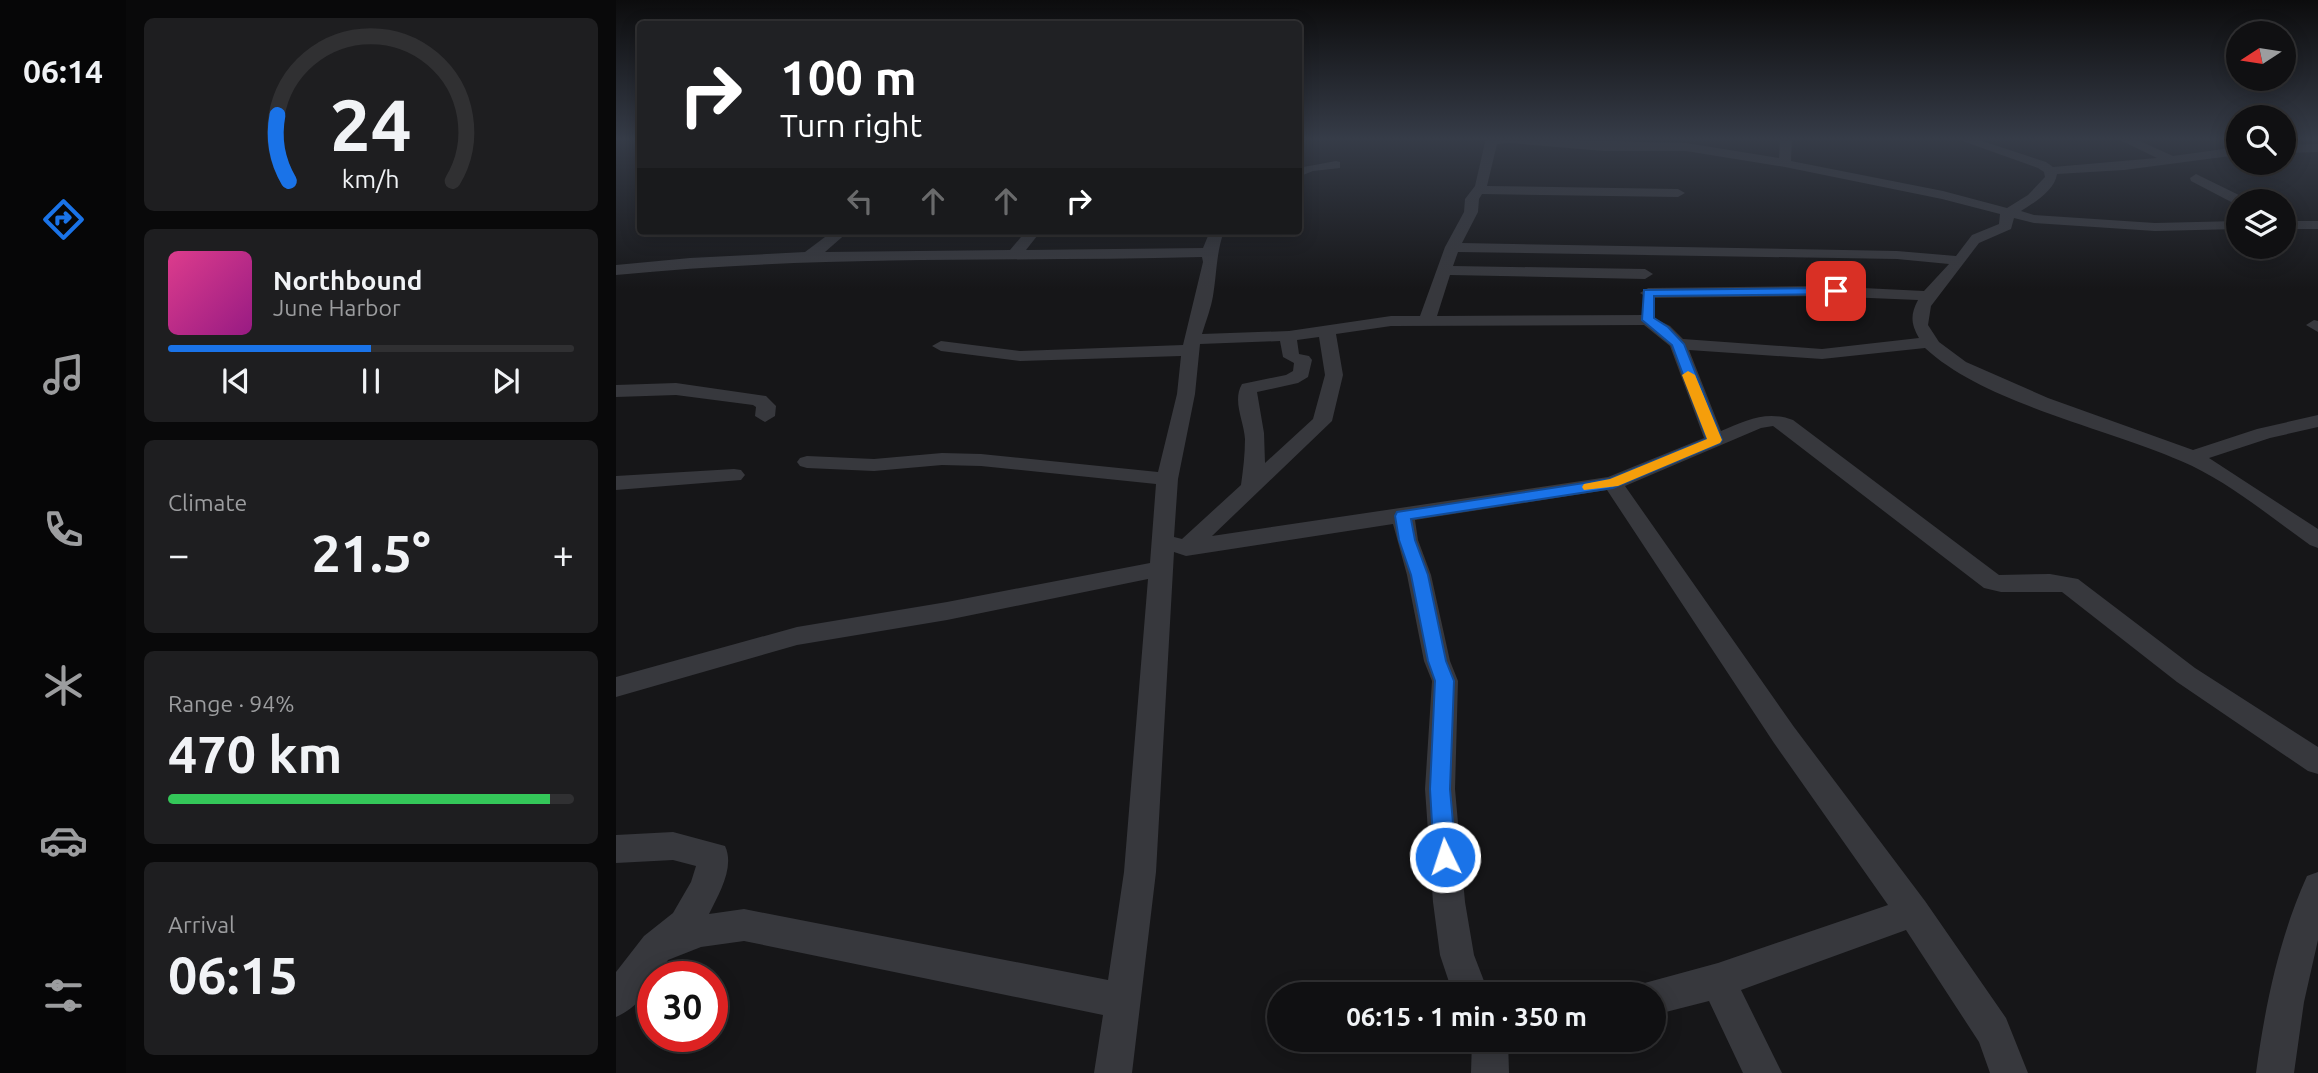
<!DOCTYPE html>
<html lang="en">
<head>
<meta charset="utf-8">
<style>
  :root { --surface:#101012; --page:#1e1e20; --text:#f1f3f6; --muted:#9c9d9f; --line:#303032; --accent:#1a73e8 }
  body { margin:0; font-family:Ubuntu,sans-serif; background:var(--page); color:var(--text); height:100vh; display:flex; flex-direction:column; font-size:26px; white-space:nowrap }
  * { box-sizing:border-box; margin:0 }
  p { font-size:23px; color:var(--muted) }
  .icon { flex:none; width:38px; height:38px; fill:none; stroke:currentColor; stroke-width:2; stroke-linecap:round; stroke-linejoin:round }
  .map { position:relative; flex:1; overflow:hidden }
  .drawer { display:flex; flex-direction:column; gap:18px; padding:18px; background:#09090a; width:490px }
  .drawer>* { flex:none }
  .hud { position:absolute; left:21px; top:21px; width:665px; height:214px; border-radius:7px; box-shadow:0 4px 18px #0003,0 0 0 2px var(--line); background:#202124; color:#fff; overflow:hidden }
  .needle { width:46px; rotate:258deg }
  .tools { position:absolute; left:1610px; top:21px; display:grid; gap:14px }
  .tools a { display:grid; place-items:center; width:70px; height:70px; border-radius:50%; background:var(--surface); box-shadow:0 4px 18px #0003,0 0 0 2px var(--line); font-size:35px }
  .speed { position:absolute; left:21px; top:961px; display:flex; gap:14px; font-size:35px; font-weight:700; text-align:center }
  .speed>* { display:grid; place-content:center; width:91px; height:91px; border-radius:50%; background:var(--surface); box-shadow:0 4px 18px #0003,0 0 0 2px var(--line); line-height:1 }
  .speed .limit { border:10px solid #d22; background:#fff; color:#111 }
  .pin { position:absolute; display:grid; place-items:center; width:60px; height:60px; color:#fff; margin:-30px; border-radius:14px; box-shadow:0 4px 10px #0006 }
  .me { position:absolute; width:77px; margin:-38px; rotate:356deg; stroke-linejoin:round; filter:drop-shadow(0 0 5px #0008) }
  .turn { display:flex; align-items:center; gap:24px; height:147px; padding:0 28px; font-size:32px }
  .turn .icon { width:91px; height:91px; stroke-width:2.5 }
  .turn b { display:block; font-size:49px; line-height:60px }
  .lanes { display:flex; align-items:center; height:66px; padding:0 28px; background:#0003; justify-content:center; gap:35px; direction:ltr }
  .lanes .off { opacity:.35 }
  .big { font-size:52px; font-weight:700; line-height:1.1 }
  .drawer .card { flex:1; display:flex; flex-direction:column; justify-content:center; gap:10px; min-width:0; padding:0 24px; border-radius:10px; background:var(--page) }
  .drawer .dial { align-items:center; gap:0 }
  .dial svg { height:182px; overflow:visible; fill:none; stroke:var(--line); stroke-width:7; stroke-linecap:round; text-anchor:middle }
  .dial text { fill:var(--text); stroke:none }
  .song { display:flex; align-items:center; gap:21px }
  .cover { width:84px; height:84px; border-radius:10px; background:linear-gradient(135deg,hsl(330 70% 55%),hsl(310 70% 35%)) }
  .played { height:7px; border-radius:4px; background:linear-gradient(90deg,var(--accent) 50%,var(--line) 50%) }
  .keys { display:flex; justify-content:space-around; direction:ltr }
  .heat { display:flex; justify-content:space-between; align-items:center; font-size:38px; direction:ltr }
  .charge { height:10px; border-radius:5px; background:linear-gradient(90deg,#34c759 94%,var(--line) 0) }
  .trip { position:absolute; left:651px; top:982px; width:399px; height:70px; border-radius:35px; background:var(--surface); box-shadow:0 4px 18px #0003,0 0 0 2px var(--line); font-weight:700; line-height:70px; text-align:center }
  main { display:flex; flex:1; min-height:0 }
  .menu { display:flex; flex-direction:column; width:126px; justify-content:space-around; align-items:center; background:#060607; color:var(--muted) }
  .menu .icon { width:49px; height:49px }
  .menu .active { color:var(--accent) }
  .menu b { font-size:32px; color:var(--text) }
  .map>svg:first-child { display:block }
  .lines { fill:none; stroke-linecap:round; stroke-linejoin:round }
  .minor { fill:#37383d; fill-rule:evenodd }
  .route { fill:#1a73e8; stroke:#114b97; stroke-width:2 }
  .slow { fill:#f59e0b }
</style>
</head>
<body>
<main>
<nav class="menu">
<b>06:14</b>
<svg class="icon active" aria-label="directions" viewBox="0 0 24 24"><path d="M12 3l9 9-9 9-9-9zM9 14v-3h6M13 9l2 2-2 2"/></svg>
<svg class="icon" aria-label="music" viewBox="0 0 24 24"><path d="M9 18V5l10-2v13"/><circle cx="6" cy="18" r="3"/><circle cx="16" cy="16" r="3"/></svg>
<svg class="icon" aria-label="phone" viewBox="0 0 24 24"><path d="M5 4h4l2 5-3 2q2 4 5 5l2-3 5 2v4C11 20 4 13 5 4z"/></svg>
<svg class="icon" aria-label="climate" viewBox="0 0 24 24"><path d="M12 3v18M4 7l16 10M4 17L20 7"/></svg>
<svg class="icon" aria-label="car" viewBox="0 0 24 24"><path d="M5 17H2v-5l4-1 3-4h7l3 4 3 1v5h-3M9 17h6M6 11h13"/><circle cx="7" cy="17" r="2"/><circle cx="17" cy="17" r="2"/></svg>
<svg class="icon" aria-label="filters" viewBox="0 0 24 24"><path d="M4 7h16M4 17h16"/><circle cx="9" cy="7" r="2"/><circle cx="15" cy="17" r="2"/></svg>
</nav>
<section class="drawer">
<div class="card dial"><svg viewBox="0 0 100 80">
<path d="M14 69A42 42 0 1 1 86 69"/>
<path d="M14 69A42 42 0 0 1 9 40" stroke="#1a73e8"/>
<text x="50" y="56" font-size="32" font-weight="700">24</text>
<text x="50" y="72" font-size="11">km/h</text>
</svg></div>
<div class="card">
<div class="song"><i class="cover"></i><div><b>Northbound</b><p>June Harbor</p></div></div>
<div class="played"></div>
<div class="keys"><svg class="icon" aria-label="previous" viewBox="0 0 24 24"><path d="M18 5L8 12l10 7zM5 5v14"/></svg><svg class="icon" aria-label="pause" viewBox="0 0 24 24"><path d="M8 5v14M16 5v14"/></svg><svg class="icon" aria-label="next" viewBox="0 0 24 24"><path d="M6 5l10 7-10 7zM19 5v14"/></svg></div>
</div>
<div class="card"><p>Climate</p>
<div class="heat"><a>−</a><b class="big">21.5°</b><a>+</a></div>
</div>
<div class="card"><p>Range · 94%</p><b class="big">470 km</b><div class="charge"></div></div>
<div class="card"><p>Arrival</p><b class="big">06:15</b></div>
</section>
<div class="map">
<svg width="1702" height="1073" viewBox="0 0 1702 1073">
  <rect width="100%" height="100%" fill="#161618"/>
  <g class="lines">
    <path class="minor" d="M 870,138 L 1070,143 L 1163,158 L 1164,138 L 1176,138 L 1175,161 L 1327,191 L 1391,208 L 1412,195 L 1429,177 L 1428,172 L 1422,168 L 1338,138 L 1357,138 L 1430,162 L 1437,167 L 1541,158 L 1500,138 L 1517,138 L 1557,156 L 1622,147 L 1622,155 L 1508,170 L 1441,174 C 1439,190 1418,203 1405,211 L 1418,215 L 1539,223 L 1622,221 L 1622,229 L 1539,231 L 1418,223 L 1398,218 L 1395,229 L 1363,243 L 1315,306 L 1312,325 L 1323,342 L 1350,362 L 1432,398 L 1577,450 L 1641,429 L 1702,415 L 1702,427 L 1654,438 L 1593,458 L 1702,529 L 1702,548 L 1694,545 C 1653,516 1612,481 1565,461 C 1490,428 1368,403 1309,348 L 1206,359 L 1073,350 L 1105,431 C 1130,420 1151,410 1177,420 L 1383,575 L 1434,574 L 1462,579 L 1579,668 L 1702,747 L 1702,774 L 1692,771 L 1561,682 L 1446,592 L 1385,592 L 1368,588 L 1157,426 L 1145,428 L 1009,486 L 1178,727 L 1309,901 L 1390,1018 L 1412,1073 L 1374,1073 L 1363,1042 L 1290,930 L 1125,990 L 1166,1073 L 1127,1073 L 1093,1001 L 1038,1015 L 1038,994 L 1021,994 L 1025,984 L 1102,963 L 1272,905 L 1158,743 L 991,490 L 799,520 L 802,540 L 815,575 L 834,661 L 842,681 L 839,789 L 849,902 L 858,955 L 873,994 L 837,994 L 824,955 L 817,902 L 809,789 L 816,681 L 808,661 L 791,575 L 777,524 L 570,556 L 558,552 L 540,872 L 516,1073 L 478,1073 L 487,1015 L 128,941 L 85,947 L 52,960 L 41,976 L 37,976 C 37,993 14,1011 0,1017 L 0,972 L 28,936 L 57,913 L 75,882 L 80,866 L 57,860 L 0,863 L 0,835 L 57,832 L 109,846 C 119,867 103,894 93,914 L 128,909 L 492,980 L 508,872 L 532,579 L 331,620 L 181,645 L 0,697 L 0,677 L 181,627 L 331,602 L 534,563 L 540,484 L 365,466 L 326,465 L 258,471 L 191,468 L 184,466 L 181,462 L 184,458 L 191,456 L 258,459 L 326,453 L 365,454 L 542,472 L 561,394 L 565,356 L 404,361 L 325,351 L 316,346 L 325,341 L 404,351 L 567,345 L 587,262 L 586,257 C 391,262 195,255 0,275 L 0,265 L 74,258 L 189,252 L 217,231 L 233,231 L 209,252 L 394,250 L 410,231 L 425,231 L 410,250 L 587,248 L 594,231 L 608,231 C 600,254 601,272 597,296 C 595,308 590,321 586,334 L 673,331 L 775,316 L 804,316 L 829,247 L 848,212 L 849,199 L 859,186 ZM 894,143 L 988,151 L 1070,151 L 1169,167 L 1326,199 L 1384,214 L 1383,224 L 1356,235 L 1340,256 L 1281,251 L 846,243 L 862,212 L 863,199 L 866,194 L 1062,197 L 1069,193 L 1062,189 L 871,186 L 881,144 ZM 842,252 L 1281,259 L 1333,264 L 1308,291 L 1206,286 L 1032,288 L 1024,293 L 1032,298 L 1206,296 L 1302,300 C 1294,315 1295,324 1303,338 L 1206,349 L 1067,339 L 1054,326 L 1032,315 L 821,316 L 834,275 L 1029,279 L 1037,274 L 1029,269 L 837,266 ZM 1028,325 L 1054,346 L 1088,438 L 992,477 L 596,536 L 716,421 L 727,375 L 720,334 L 775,326 ZM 703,337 L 709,375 L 697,419 L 649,463 L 648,433 L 641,392 L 682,383 L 692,377 L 696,360 L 693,356 L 683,354 L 681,340 ZM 664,341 L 667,357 L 678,363 L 677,371 L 670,375 L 626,384 C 616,401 628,421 629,439 C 629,455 627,470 625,485 L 566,539 L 558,537 L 562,479 L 579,394 L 584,344 Z
      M 1702,144 L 1702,152 L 1668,153 L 1668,145 Z
      M 720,161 L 724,162 L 724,168 L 697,171 L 682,177 L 682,168 Z
      M 1580,174 L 1629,198 L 1631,201 L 1619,204 L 1575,181 L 1574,178 Z
      M 1668,221 L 1702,221 L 1702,229 L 1668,229 Z
      M 1698,320 L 1702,321 L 1702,332 L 1690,325 Z
      M 60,383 L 150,396 L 160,406 L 159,416 L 149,422 L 139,416 L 140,407 L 137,405 L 60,395 L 0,397 L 0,385 Z
      M 118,469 L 125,470 L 129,475 L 125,480 L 0,490 L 0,476 Z
      M 1702,872 L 1702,940 L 1688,1002 L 1678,1073 L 1640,1073 C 1649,1006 1663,938 1691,876 Z
      M 856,1040 L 892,1040 L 893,1073 L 855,1073 Z"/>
  </g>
  <linearGradient id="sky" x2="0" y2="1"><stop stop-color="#0c0c0d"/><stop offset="0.48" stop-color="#363c48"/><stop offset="1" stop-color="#363c48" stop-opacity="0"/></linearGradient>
  <rect width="1702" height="289" fill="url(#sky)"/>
  <path class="route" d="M 1220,288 L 1225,291 L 1224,294 L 1038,296 L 1038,318 L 1052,327 L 1068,344 L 1106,440 L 1104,443 L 997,488 L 795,519 L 799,540 L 812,575 L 830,661 L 838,681 L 834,789 L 840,857 L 837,864 L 829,867 L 821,864 L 818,857 L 814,789 L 819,681 L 812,661 L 795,575 L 783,540 L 779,516 L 781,512 L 994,479 L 1091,439 L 1056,345 L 1026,320 L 1028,290 Z"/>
  <path class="slow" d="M 1072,371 L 1079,375 L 1106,440 L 1104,443 L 1002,486 L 968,490 L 966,487 L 968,484 L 994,479 L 1091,439 L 1066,375 Z"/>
</svg>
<div class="tools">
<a><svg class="needle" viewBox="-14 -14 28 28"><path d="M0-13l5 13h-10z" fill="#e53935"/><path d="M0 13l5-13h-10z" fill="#9c9d9f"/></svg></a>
<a><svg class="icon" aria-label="search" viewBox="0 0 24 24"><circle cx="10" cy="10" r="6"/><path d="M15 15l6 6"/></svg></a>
<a><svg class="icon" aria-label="layers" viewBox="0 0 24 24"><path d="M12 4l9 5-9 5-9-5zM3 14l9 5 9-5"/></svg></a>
</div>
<div class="speed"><div class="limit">30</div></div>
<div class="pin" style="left:1220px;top:291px;background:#d93025"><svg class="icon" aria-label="arrive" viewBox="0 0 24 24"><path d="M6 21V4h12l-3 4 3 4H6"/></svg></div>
<svg class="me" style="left:829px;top:857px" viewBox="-20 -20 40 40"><circle r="17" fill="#1a73e8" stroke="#fff" stroke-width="3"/><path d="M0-11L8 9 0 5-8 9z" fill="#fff"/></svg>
<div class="trip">06:15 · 1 min · 350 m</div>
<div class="hud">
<div class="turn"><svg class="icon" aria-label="right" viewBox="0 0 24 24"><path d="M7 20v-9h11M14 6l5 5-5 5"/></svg><div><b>100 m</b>Turn right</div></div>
<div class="lanes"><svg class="icon off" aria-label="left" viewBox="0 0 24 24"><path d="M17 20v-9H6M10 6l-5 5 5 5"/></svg><svg class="icon off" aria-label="ahead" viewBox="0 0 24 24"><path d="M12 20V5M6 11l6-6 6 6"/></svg><svg class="icon off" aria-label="ahead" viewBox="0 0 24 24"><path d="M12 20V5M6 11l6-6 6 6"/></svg><svg class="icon" aria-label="right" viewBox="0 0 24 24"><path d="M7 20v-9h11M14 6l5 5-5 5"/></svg></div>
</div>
</div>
</main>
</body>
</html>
